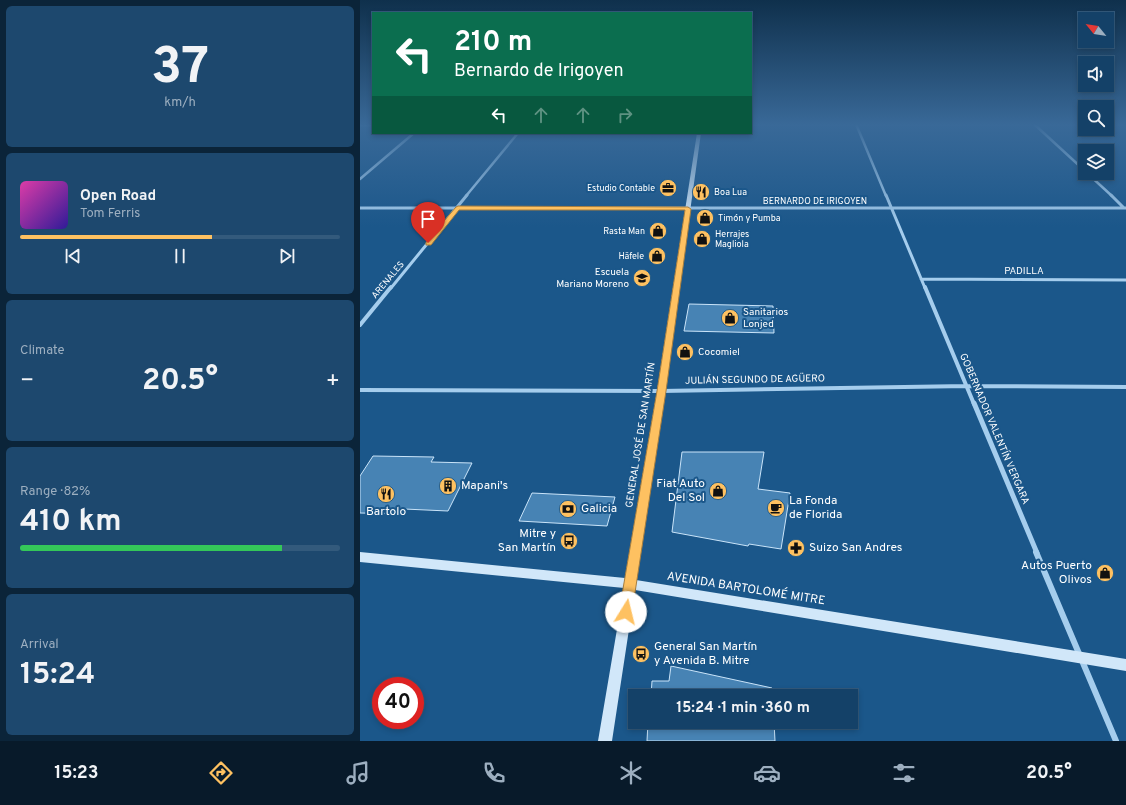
<!DOCTYPE html>
<html lang="en">
<head>
<meta charset="utf-8">
<style>
  :root { --surface:#144168; --page:#1d486e; --text:#f1f3f6; --muted:#9dafc0; --line:#335a7c; --accent:#fec161 }
  body { margin:0; font-family:Overpass,sans-serif; background:var(--page); color:var(--text); height:100vh; display:flex; flex-direction:column; font-size:15px; white-space:nowrap }
  * { box-sizing:border-box; margin:0 }
  p { font-size:13px; color:var(--muted) }
  .icon { flex:none; width:22px; height:22px; fill:none; stroke:currentColor; stroke-width:2; stroke-linecap:round; stroke-linejoin:round }
  .map { position:relative; flex:1; overflow:hidden }
  .drawer { display:flex; flex-direction:column; gap:6px; padding:6px; background:#0b2439; width:360px }
  .drawer>* { flex:none }
  .hud { position:absolute; left:12px; top:12px; width:380px; height:122px; border-radius:0px; box-shadow:0 2px 6px #0003,0 0 0 1px var(--line); background:#0b6e4f; color:#fff; overflow:hidden }
  .needle { width:26px; rotate:300deg }
  .fabs { position:absolute; left:718px; top:12px; display:grid; gap:8px }
  .fabs a { display:grid; place-items:center; width:36px; height:36px; border-radius:0px; background:var(--surface); box-shadow:0 2px 6px #0003,0 0 0 1px var(--line); font-size:20px }
  .speed { position:absolute; left:12px; top:677px; display:flex; gap:8px; font-size:20px; font-weight:700; text-align:center }
  .speed>* { display:grid; place-content:center; width:52px; height:52px; border-radius:50%; background:var(--surface); box-shadow:0 2px 6px #0003,0 0 0 1px var(--line); line-height:1 }
  .speed .limit { border:6px solid #d22; background:#fff; color:#111 }
  .pin { position:absolute; display:grid; place-items:center; width:34px; height:34px; color:#fff; margin:-41px -17px; border-radius:50% 50% 50% 0; rotate:-45deg; box-shadow:0 0 4px #0007 }
  .pin .icon { rotate:45deg }
  .me { position:absolute; width:44px; margin:-22px; rotate:9deg; stroke-linejoin:round; filter:drop-shadow(0 0 3px #0008) }
  .turn { display:flex; align-items:center; gap:14px; height:84px; padding:0 16px; font-size:18px }
  .turn .icon { width:52px; height:52px; stroke-width:2.5 }
  .turn b { display:block; font-size:28px; line-height:34px }
  .lanes { display:flex; align-items:center; height:38px; padding:0 16px; background:#0003; justify-content:center; gap:20px; direction:ltr }
  .lanes .off { opacity:.35 }
  .big { font-size:30px; font-weight:700; line-height:1.1 }
  .drawer .widget { flex:1; display:flex; flex-direction:column; justify-content:center; gap:6px; min-width:0; padding:0 14px; border-radius:6px; background:var(--page) }
  .drawer .dial { align-items:center; gap:0 }
  .dial b { font-size:52px; line-height:1 }
  .song { display:flex; align-items:center; gap:12px }
  .cover { width:48px; height:48px; border-radius:6px; background:linear-gradient(135deg,hsl(320 70% 55%),hsl(250 70% 35%)) }
  .played { height:4px; border-radius:2px; background:linear-gradient(90deg,var(--accent) 60%,var(--line) 60%) }
  .keys { display:flex; justify-content:space-around; direction:ltr }
  .heat { display:flex; justify-content:space-between; align-items:center; font-size:22px; direction:ltr }
  .charge { height:6px; border-radius:3px; background:linear-gradient(90deg,#34c759 82%,var(--line) 0) }
  .trip { position:absolute; left:268px; top:689px; width:230px; height:40px; border-radius:0px; background:var(--surface); box-shadow:0 2px 6px #0003,0 0 0 1px var(--line); font-weight:700; line-height:40px; text-align:center }
  .tabs { display:flex; height:64px; justify-content:space-around; align-items:center; background:#081a2a; color:var(--muted) }
  .tabs .icon { width:28px; height:28px }
  .tabs .active { color:var(--accent) }
  .tabs b { font-size:18px; color:var(--text) }
  main { display:flex; flex:1; min-height:0 }
  .map>svg:first-child { display:block }
  .building { fill:#4783b4; stroke:#cae4f9 }
  .lines { fill:none; stroke-linecap:round; stroke-linejoin:round }
  .street-far4 { stroke:#a5cded; stroke-width:2.5 }
  .street-far3 { stroke:#a5cded; stroke-width:3 }
  .street-far2 { stroke:#a5cded; stroke-width:4 }
  .street-far1 { stroke:#a5cded; stroke-width:5 }
  .street { stroke:#a5cded; stroke-width:6 }
  .secondary { fill:#d1e7f9; fill-rule:evenodd }
  .route { fill:#fec161; stroke:#a57d3f }
  .labels { text-anchor:middle; dominant-baseline:central; stroke-width:4; stroke-linejoin:round; paint-order:stroke }
  .far-poi-label { font-size:9px; fill:#fff; stroke:#1b578a; text-anchor:end }
  .far-street-label { font-size:9px; fill:#fff; stroke:#1b578a }
  .street-label { font-size:10px; fill:#fff; stroke:#1b578a }
  .poi-label { font-size:10px; fill:#fff; stroke:#1b578a; text-anchor:start }
  .near-poi-label { font-size:12px; fill:#fff; stroke:#1b578a; text-anchor:start }
  .near-street-label { font-size:12px; fill:#fff; stroke:#1b578a }
</style>
</head>
<body>
<main>
<section class="drawer">
<div class="widget dial"><b>37</b><p>km/h</p></div>
<div class="widget">
<div class="song"><i class="cover"></i><div><b>Open Road</b><p>Tom Ferris</p></div></div>
<div class="played"></div>
<div class="keys"><svg class="icon" aria-label="previous" viewBox="0 0 24 24"><path d="M18 5L8 12l10 7zM5 5v14"/></svg><svg class="icon" aria-label="pause" viewBox="0 0 24 24"><path d="M8 5v14M16 5v14"/></svg><svg class="icon" aria-label="next" viewBox="0 0 24 24"><path d="M6 5l10 7-10 7zM19 5v14"/></svg></div>
</div>
<div class="widget"><p>Climate</p>
<div class="heat"><a>−</a><b class="big">20.5°</b><a>+</a></div>
</div>
<div class="widget"><p>Range · 82%</p><b class="big">410 km</b><div class="charge"></div></div>
<div class="widget"><p>Arrival</p><b class="big">15:24</b></div>
</section>
<div class="map">
<svg width="766" height="741" viewBox="0 0 766 741">
  <rect width="100%" height="100%" fill="#1b578a"/>
  <path class="building" d="M 329,304 L 413,306 L 414,333 L 324,331 Z
    M 322,452 L 404,452 L 398,489 L 430,493 L 421,549 L 389,544 L 388,546 L 312,532 Z
    M 13,456 L 74,457 L 71,462 L 112,463 L 88,511 L 44,509 L 42,514 L 0,513 L 0,476 Z
    M 172,493 L 255,497 L 247,526 L 159,521 Z
    M 311,666 L 412,688 L 413,696 L 291,696 L 292,681 L 309,681 Z
    M 288,722 L 414,722 L 415,741 L 287,741 Z"/>
  <g class="lines">
    <path class="street-far4" d="M 496,124 L 526,196
      M 550,124 L 725,124
      M 674,124 L 725,171
      M 747,124 L 766,124
      M 0,125 L 13,125
      M 727,173 L 752,196
      M 0,179 L 54,133
      M 106,196 L 158,133"/>
    <path class="street-far3" d="M 526,195 L 565,288
      M 751,195 L 764,208
      M 0,208 L 766,208
      M 561,279 L 766,280
      M 31,288 L 107,195"/>
    <path class="street-far2" d="M 565,287 L 614,404
      M 0,325 L 31,287
      M 0,390 L 301,391 L 607,386 L 766,387"/>
    <path class="street-far1" d="M 614,403 L 677,553"/>
    <path class="street" d="M 676,552 L 756,741"/>
    <path class="secondary" d="M 337,133 L 341,133 L 305,391 L 276,580 L 766,659 L 766,671 L 275,590 L 252,741 L 238,741 L 264,588 L 0,562 L 0,552 L 265,578 L 297,391 Z"/>
  </g>
  <linearGradient id="sky" x2="0" y2="1"><stop stop-color="#0f304c"/><stop offset="0.55" stop-color="#396998"/><stop offset="1" stop-color="#396998" stop-opacity="0"/></linearGradient>
  <rect width="766" height="227" fill="url(#sky)"/>
  <path class="route" d="M 98,206 L 328,207 L 331,209 L 306,391 L 272,612 L 271,616 L 266,618 L 261,616 L 259,612 L 297,391 L 325,210 L 99,210 L 71,245 L 66,245 L 66,242 L 96,207 Z"/>
  <defs>
    <symbol id="office-disc" viewBox="-11 -11 22 22"><circle r="9.5" fill="#fec161" stroke="#1b578a"/><path d="M-6-3h4V-5.5h4V-3h4V5H-6ZM-1-4.5V-3h2v-1.5ZM-6 0V1H6V0Z" fill="#111"/></symbol>
    <symbol id="restaurant-disc" viewBox="-11 -11 22 22"><circle r="9.5" fill="#fec161" stroke="#1b578a"/><path d="M-5-6h1v4h1v-4h1v4h1v-4h1v5L-1.5 .5V6h-2V.5L-5-1ZM5-6V6H3V1.5H1.5Q1.5-4 5-6Z" fill="#111"/></symbol>
    <symbol id="shop-disc" viewBox="-11 -11 22 22"><circle r="9.5" fill="#fec161" stroke="#1b578a"/><path d="M-5-2.5h2.3a2.7 3.5 0 0 1 5.4 0H5L5.5 6h-11ZM-1.5-2.5h3a1.5 2.3 0 0 0-3 0Z" fill="#111"/></symbol>
    <symbol id="school-disc" viewBox="-11 -11 22 22"><circle r="9.5" fill="#fec161" stroke="#1b578a"/><path d="M0-5L7-2L0 1L-7-2ZM-4 1L0 2.5L4 1V4Q0 6-4 4Z" fill="#111"/></symbol>
    <symbol id="building-disc" viewBox="-11 -11 22 22"><circle r="9.5" fill="#fec161" stroke="#1b578a"/><path d="M-4-6H4V6H1V3H-1V6H-4ZM-2.5-4.3h1.7v1.8h-1.7ZM.8-4.3h1.7v1.8H.8ZM-2.5-1h1.7V.8h-1.7ZM.8-1h1.7V.8H.8Z" fill="#111"/></symbol>
    <symbol id="cafe-disc" viewBox="-11 -11 22 22"><circle r="9.5" fill="#fec161" stroke="#1b578a"/><path d="M-5.5-4.5H6V0H3Q3 3.5 0 3.5H-2.5Q-5.5 3.5-5.5 0ZM3-3.2v2h1.7v-2ZM-6 4.5H4V6H-6Z" fill="#111"/></symbol>
    <symbol id="bank-disc" viewBox="-11 -11 22 22"><circle r="9.5" fill="#fec161" stroke="#1b578a"/><path d="M-6-4H6V4H-6ZM0-2.3a2.3 2.3 0 1 0 0 4.6a2.3 2.3 0 1 0 0-4.6Z" fill="#111"/></symbol>
    <symbol id="bus-disc" viewBox="-11 -11 22 22"><circle r="9.5" fill="#fec161" stroke="#1b578a"/><path d="M-5-6H5V4H4V6H2V4H-2V6H-4V4H-5ZM-3.5-4V0h7V-4ZM-3.5 1.2v1.5H-2V1.2ZM2 1.2v1.5H3.5V1.2Z" fill="#111"/></symbol>
    <symbol id="pharmacy-disc" viewBox="-11 -11 22 22"><circle r="9.5" fill="#fec161" stroke="#1b578a"/><path d="M-2-6h4v4h4v4h-4v4h-4v-4h-4v-4h4Z" fill="#111"/></symbol>
  </defs>
  <g fill-rule="evenodd">
    <use href="#office-disc" x="298" y="178" width="20" height="20"/>
    <use href="#restaurant-disc" x="331" y="182" width="20" height="20"/>
    <use href="#shop-disc" x="335" y="208" width="20" height="20"/>
    <use href="#shop-disc" x="288" y="221" width="20" height="20"/>
    <use href="#shop-disc" x="332" y="229" width="20" height="20"/>
    <use href="#shop-disc" x="287" y="246" width="20" height="20"/>
    <use href="#school-disc" x="272" y="268" width="20" height="20"/>
    <use href="#shop-disc" x="360" y="308" width="20" height="20"/>
    <use href="#shop-disc" x="315" y="342" width="20" height="20"/>
    <use href="#building-disc" x="78" y="476" width="20" height="20"/>
    <use href="#shop-disc" x="348" y="481" width="20" height="20"/>
    <use href="#restaurant-disc" x="16" y="484" width="20" height="20"/>
    <use href="#cafe-disc" x="406" y="498" width="20" height="20"/>
    <use href="#bank-disc" x="198" y="499" width="20" height="20"/>
    <use href="#bus-disc" x="199" y="531" width="20" height="20"/>
    <use href="#pharmacy-disc" x="426" y="538" width="20" height="20"/>
    <use href="#shop-disc" x="735" y="563" width="20" height="20"/>
    <use href="#bus-disc" x="271" y="644" width="20" height="20"/>
  </g>
  <g class="labels">
    <g class="far-poi-label">
      <text x="295" y="188">Estudio Contable</text>
      <text x="354" y="192" text-anchor="start">Boa Lua</text>
      <text x="358" y="218" text-anchor="start">Timón y Pumba</text>
      <text x="285" y="231">Rasta Man</text>
      <text x="355" y="234" text-anchor="start">Herrajes<tspan x="355" dy="10">Magliola</tspan></text>
      <text x="284" y="256">Häfele</text>
    </g>
    <g class="far-street-label">
      <text x="455" y="201">BERNARDO DE IRIGOYEN</text>
      <text transform="translate(28 280) rotate(-50)">ARENALES</text>
    </g>
    <g class="street-label">
      <text x="664" y="271">PADILLA</text>
      <text transform="translate(395 380) rotate(-1)">JULIÁN SEGUNDO DE AGÜERO</text>
      <text transform="translate(634 429) rotate(67)">GOBERNADOR VALENTÍN VERGARA</text>
      <text transform="translate(281 435) rotate(-81)">GENERAL JOSÉ DE SAN MARTÍN</text>
    </g>
    <g class="poi-label">
      <text x="269" y="272" text-anchor="end">Escuela<tspan x="269" dy="12">Mariano Moreno</tspan></text>
      <text x="383" y="312">Sanitarios<tspan x="383" dy="12">Lonjed</tspan></text>
      <text x="338" y="352">Cocomiel</text>
    </g>
    <g class="near-poi-label">
      <text x="345" y="484" text-anchor="end">Fiat Auto<tspan x="345" dy="14">Del Sol</tspan></text>
      <text x="101" y="486">Mapani's</text>
      <text x="429" y="501">La Fonda<tspan x="429" dy="14">de Florida</tspan></text>
      <text x="221" y="509">Galicia</text>
      <text x="26" y="512" text-anchor="middle">Bartolo</text>
      <text x="196" y="534" text-anchor="end">Mitre y<tspan x="196" dy="14">San Martín</tspan></text>
      <text x="449" y="548">Suizo San Andres</text>
      <text x="732" y="566" text-anchor="end">Autos Puerto<tspan x="732" dy="14">Olivos</tspan></text>
      <text x="294" y="647">General San Martín<tspan x="294" dy="14">y Avenida B. Mitre</tspan></text>
    </g>
    <g class="near-street-label">
      <text transform="translate(386 589) rotate(9)">AVENIDA BARTOLOMÉ MITRE</text>
    </g>
  </g>
</svg>
<div class="fabs">
<a><svg class="needle" viewBox="-14 -14 28 28"><path d="M0-13l5 13h-10z" fill="#e53935"/><path d="M0 13l5-13h-10z" fill="#9dafc0"/></svg></a>
<a><svg class="icon" aria-label="sound" viewBox="0 0 24 24"><path d="M4 9h4l5-4v14l-5-4H4zM17 9q2 3 0 6"/></svg></a>
<a><svg class="icon" aria-label="search" viewBox="0 0 24 24"><circle cx="10" cy="10" r="6"/><path d="M15 15l6 6"/></svg></a>
<a><svg class="icon" aria-label="layers" viewBox="0 0 24 24"><path d="M12 4l9 5-9 5-9-5zM3 14l9 5 9-5"/></svg></a>
</div>
<div class="speed"><div class="limit">40</div></div>
<div class="pin" style="left:68px;top:243px;background:#d93025"><svg class="icon" aria-label="arrive" viewBox="0 0 24 24"><path d="M6 21V4h12l-3 4 3 4H6"/></svg></div>
<svg class="me" style="left:266px;top:612px" viewBox="-20 -20 40 40"><circle r="19" fill="#fff"/><path d="M0-13L10 11 0 6-10 11z" fill="#fec161"/></svg>
<div class="trip">15:24 · 1 min · 360 m</div>
<div class="hud">
<div class="turn"><svg class="icon" aria-label="left" viewBox="0 0 24 24"><path d="M17 20v-9H6M10 6l-5 5 5 5"/></svg><div><b>210 m</b>Bernardo de Irigoyen</div></div>
<div class="lanes"><svg class="icon" aria-label="left" viewBox="0 0 24 24"><path d="M17 20v-9H6M10 6l-5 5 5 5"/></svg><svg class="icon off" aria-label="ahead" viewBox="0 0 24 24"><path d="M12 20V5M6 11l6-6 6 6"/></svg><svg class="icon off" aria-label="ahead" viewBox="0 0 24 24"><path d="M12 20V5M6 11l6-6 6 6"/></svg><svg class="icon off" aria-label="right" viewBox="0 0 24 24"><path d="M7 20v-9h11M14 6l5 5-5 5"/></svg></div>
</div>
</div>
</main>
<nav class="tabs">
<b>15:23</b>
<svg class="icon active" aria-label="directions" viewBox="0 0 24 24"><path d="M12 3l9 9-9 9-9-9zM9 14v-3h6M13 9l2 2-2 2"/></svg>
<svg class="icon" aria-label="music" viewBox="0 0 24 24"><path d="M9 18V5l10-2v13"/><circle cx="6" cy="18" r="3"/><circle cx="16" cy="16" r="3"/></svg>
<svg class="icon" aria-label="phone" viewBox="0 0 24 24"><path d="M5 4h4l2 5-3 2q2 4 5 5l2-3 5 2v4C11 20 4 13 5 4z"/></svg>
<svg class="icon" aria-label="climate" viewBox="0 0 24 24"><path d="M12 3v18M4 7l16 10M4 17L20 7"/></svg>
<svg class="icon" aria-label="car" viewBox="0 0 24 24"><path d="M5 17H2v-5l4-1 3-4h7l3 4 3 1v5h-3M9 17h6M6 11h13"/><circle cx="7" cy="17" r="2"/><circle cx="17" cy="17" r="2"/></svg>
<svg class="icon" aria-label="filters" viewBox="0 0 24 24"><path d="M4 7h16M4 17h16"/><circle cx="9" cy="7" r="2"/><circle cx="15" cy="17" r="2"/></svg>
<b>20.5°</b>
</nav>
</body>
</html>
